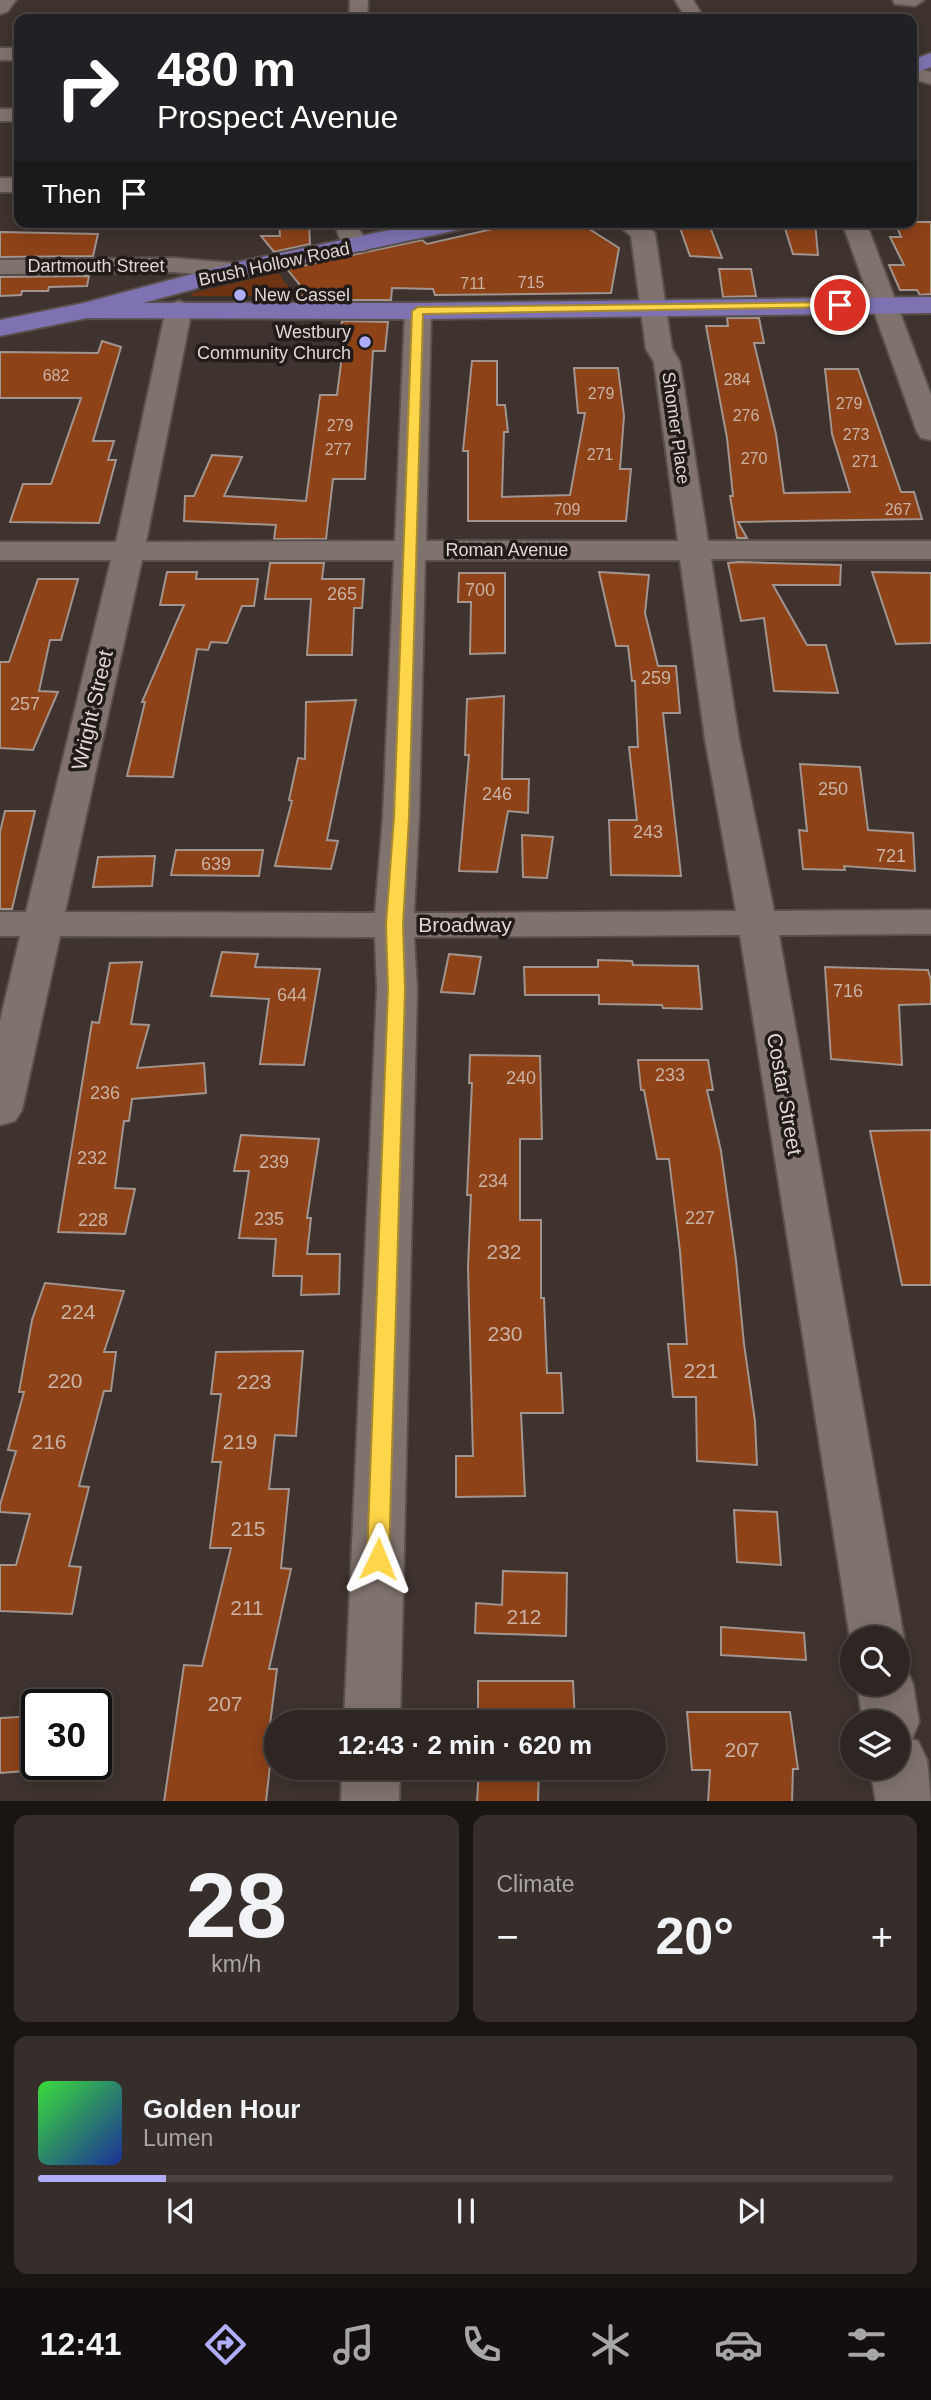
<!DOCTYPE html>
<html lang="en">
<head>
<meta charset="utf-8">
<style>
  :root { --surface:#2e2622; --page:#362e2a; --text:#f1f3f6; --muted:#a7a5a5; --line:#494340; --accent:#b0adfa }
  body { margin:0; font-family:Arial,sans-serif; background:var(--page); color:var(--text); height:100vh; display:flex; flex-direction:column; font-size:26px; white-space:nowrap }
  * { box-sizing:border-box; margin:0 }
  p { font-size:23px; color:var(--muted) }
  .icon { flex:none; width:38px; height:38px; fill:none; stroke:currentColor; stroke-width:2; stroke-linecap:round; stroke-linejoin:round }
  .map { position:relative; height:1801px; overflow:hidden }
  .drawer { display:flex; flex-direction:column; gap:14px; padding:14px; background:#191513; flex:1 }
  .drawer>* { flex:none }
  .banner { position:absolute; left:14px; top:14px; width:903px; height:214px; border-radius:14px; box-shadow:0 4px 18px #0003,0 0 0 2px var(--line); background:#202124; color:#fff; overflow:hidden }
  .controls { position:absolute; left:840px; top:1626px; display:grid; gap:14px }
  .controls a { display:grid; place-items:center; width:70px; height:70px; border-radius:50%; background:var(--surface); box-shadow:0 4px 18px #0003,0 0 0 2px var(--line); font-size:35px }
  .speed { position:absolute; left:21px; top:1689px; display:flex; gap:14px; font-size:35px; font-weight:700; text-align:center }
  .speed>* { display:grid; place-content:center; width:91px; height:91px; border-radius:50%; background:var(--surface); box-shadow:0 4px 18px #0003,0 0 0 2px var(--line); line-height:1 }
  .speed .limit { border:4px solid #111; border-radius:10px; background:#fff; color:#111 }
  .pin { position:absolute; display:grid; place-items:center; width:60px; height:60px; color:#fff; margin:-30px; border:4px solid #fff; border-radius:50%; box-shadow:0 2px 7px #0007 }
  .me { position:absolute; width:77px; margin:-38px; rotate:2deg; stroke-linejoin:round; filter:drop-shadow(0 0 5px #0008) }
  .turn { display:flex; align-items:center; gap:24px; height:147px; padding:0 28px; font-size:32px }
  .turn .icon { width:91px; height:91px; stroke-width:2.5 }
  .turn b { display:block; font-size:49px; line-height:60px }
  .then { display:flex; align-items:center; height:66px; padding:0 28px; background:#0003; gap:14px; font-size:26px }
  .big { font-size:52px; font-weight:700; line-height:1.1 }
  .drawer .tile { flex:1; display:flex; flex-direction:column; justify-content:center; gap:10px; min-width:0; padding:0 24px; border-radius:14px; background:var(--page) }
  .drawer .dial { align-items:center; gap:0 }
  .dial b { font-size:91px; line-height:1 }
  .song { display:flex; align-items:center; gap:21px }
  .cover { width:84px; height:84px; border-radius:10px; background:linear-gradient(135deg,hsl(120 70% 55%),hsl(230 70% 35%)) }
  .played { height:7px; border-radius:4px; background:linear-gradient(90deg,var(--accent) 15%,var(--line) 15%) }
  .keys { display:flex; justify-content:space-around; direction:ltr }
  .heat { display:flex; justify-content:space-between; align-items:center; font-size:38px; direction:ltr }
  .drawer .tiles { flex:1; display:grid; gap:14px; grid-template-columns:1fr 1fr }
  .tile:last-child { grid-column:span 2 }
  .trip { position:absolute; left:264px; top:1710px; width:402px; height:70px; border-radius:35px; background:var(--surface); box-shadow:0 4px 18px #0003,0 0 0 2px var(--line); font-weight:700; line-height:70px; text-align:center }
  .menu { display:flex; height:112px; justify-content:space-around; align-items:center; background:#120f0e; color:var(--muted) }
  .menu .icon { width:49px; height:49px }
  .menu .active { color:var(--accent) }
  .menu b { font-size:32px; color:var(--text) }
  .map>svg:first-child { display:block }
  .green { fill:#6e3313 }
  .building { fill:#8d4218; stroke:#a2948e; stroke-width:2 }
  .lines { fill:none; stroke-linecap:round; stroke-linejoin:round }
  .minor-casing { stroke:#59504b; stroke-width:4 }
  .major-casing { stroke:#59504b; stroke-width:4 }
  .minor { fill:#80736d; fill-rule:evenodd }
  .major { fill:#7f72b3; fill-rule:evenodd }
  .route { fill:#ffd54a; stroke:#a68a30; stroke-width:2 }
  .poi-dot { fill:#b0adfa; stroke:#211c1a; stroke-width:2.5 }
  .labels { text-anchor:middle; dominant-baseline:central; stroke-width:7; stroke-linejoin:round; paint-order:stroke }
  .far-number-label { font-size:16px; fill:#cab2a4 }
  .far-street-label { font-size:18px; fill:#ded7d3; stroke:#211c1a }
  .far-poi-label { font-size:18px; fill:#ded7d3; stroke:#211c1a; text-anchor:start }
  .number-label { font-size:18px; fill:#cab2a4 }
  .street-label { font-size:21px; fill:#ded7d3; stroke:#211c1a }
  .near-number-label { font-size:21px; fill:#cab2a4 }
</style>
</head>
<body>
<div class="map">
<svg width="931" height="1802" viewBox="0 0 931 1802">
  <rect width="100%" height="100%" fill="#3e332e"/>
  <path class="green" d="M 278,273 L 288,286 L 287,296 L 191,296 L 192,293 Z"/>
  <path class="building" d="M 279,222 L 309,222 L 310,244 L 274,252 L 261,236 L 280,236 Z
    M 523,222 L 578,222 L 619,248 L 611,293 L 435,295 L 433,289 L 392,288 L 391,300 L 346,300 L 347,295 L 314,295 L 312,300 L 308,295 L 300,296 L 299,284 L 287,269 L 422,240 L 427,244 Z
    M 783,222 L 815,222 L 818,255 L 793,254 Z
    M 895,222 L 931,222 L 931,294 L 920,295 L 917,290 L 900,290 L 889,265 L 904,265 L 890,237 L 901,237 Z
    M 710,227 L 722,258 L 690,256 L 680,228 Z
    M 0,232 L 98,234 L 93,256 L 0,257 Z
    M 719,269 L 751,269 L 756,296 L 723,297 Z
    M 89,276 L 87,286 L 49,287 L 48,291 L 22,291 L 21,295 L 0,296 L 0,277 Z
    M 727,318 L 759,318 L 764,343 L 754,343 L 776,434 L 784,493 L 850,492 L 832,434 L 825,369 L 858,369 L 901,492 L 914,492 L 922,519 L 738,522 L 747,538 L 737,538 L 730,496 L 733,496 L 727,438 L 706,326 L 728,326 Z
    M 342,321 L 388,322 L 385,351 L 373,351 L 365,479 L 333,479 L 326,539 L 274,539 L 276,525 L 184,521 L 185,496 L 194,496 L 212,455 L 242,457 L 224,496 L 306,501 L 320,395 L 337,395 L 345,332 L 340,332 Z
    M 102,341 L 121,347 L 93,441 L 114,441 L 108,460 L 116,460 L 99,523 L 10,522 L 23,484 L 51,484 L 81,398 L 0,398 L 0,352 L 98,353 Z
    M 472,361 L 497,361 L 497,405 L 505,405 L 508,432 L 504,432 L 502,497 L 570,495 L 585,413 L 578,413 L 574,368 L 618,368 L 624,416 L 620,469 L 631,469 L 626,521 L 468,521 L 468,451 L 463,451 Z
    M 740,562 L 841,565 L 840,585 L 773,585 L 807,645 L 826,645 L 838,693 L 774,691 L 764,618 L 741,621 L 728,563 Z
    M 270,563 L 324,563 L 322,579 L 364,579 L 362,608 L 354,608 L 352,655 L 307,655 L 311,599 L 265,599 Z
    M 167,572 L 197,572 L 196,579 L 258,579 L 254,606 L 242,606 L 227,643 L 211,642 L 208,650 L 197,649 L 173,777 L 127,776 L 145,702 L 142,702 L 184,605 L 160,605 Z
    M 599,572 L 649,575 L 645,613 L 658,666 L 676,666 L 680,713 L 663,713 L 681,876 L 611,875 L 609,820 L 637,820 L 629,747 L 638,747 L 635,681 L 632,681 L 628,646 L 616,646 Z
    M 872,572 L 931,573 L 931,643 L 896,644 Z
    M 459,573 L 505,573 L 505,653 L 470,654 L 471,602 L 458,602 Z
    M 38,579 L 78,579 L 61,640 L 50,640 L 39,691 L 58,692 L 33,750 L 0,748 L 0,662 L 9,662 Z
    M 504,696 L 502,779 L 529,779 L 528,813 L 508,811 L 497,872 L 459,871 L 469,755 L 465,755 L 467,699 Z
    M 356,700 L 327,840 L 338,841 L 331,869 L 275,866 L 292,801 L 289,800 L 298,758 L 305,759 L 306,702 Z
    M 800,764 L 860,767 L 868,830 L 913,833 L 915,871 L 844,866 L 845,870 L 803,869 L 799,830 L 807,831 Z
    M 5,811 L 35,811 L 12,909 L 0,909 L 0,832 Z
    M 522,835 L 553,837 L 547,878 L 523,877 Z
    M 176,850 L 263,850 L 259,876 L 171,875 Z
    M 155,856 L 152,886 L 93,887 L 98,857 Z
    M 222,952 L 258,954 L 255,967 L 320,969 L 304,1065 L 260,1064 L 269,999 L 211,996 Z
    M 449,954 L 481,957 L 474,994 L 441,992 Z
    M 598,960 L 632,961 L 633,965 L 698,966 L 702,1009 L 663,1008 L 662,1005 L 599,1004 L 599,995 L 525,995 L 524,967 L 598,967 Z
    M 142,962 L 131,1024 L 149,1025 L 137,1068 L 204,1063 L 206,1093 L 132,1099 L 129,1121 L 124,1121 L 115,1188 L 135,1189 L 125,1234 L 58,1232 L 92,1022 L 99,1023 L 110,963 Z
    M 825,967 L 928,970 L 931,980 L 931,1004 L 899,1005 L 902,1065 L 831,1059 Z
    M 470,1055 L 540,1056 L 542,1139 L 520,1139 L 520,1220 L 541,1220 L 541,1298 L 544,1298 L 547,1373 L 561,1373 L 563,1413 L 521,1413 L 525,1496 L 456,1497 L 456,1456 L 473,1456 L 468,1267 L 471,1195 L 467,1195 L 472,1083 L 469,1083 Z
    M 638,1060 L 708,1060 L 713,1090 L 707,1090 L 721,1151 L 736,1260 L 744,1344 L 755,1421 L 757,1465 L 697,1461 L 696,1397 L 673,1397 L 668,1344 L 687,1344 L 680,1251 L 669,1159 L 657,1159 L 644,1090 L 641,1090 Z
    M 931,1130 L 931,1285 L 902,1285 L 870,1131 Z
    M 241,1135 L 319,1139 L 307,1218 L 311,1218 L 307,1254 L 340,1254 L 339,1294 L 301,1295 L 302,1276 L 273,1276 L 276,1239 L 239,1238 L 249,1171 L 234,1171 Z
    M 45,1283 L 124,1291 L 104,1352 L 116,1352 L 111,1391 L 104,1391 L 79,1486 L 89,1487 L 69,1566 L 81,1567 L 72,1614 L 0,1611 L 0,1565 L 16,1565 L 30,1514 L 0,1512 L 0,1505 L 16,1451 L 8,1450 L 24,1392 L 19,1392 L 32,1320 Z
    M 303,1351 L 296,1436 L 275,1435 L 269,1489 L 289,1489 L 281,1568 L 291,1569 L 269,1669 L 277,1669 L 266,1756 L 271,1756 L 266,1802 L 164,1802 L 184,1665 L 202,1666 L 231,1548 L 210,1548 L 221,1462 L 212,1462 L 221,1394 L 211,1394 L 216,1352 Z
    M 734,1510 L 777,1512 L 781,1565 L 737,1562 Z
    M 503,1571 L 567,1573 L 566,1636 L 475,1633 L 476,1603 L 502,1605 Z
    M 721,1627 L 804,1633 L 806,1660 L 721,1655 Z
    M 478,1681 L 573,1681 L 575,1722 L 478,1722 Z
    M 687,1712 L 790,1712 L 798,1769 L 793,1769 L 792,1802 L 708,1802 L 710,1770 L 692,1770 Z
    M 37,1716 L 37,1770 L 0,1773 L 0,1718 Z
    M 479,1768 L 539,1768 L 538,1802 L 477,1802 Z"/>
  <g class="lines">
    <defs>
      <path id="minor" d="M 0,0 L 16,0 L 7,12 L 0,14 Z
        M 350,0 L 368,0 L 367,19 L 349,19 Z
        M 675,0 L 693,0 L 705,19 L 686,19 Z
        M 893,0 L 924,0 L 915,6 L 895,4 Z
        M 0,48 L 19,48 L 19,60 L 0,60 Z
        M 912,67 L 931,72 L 931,84 L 912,79 Z
        M 0,109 L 19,109 L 19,121 L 0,121 Z
        M 0,178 L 19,178 L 19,192 L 0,192 Z
        M 336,222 L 360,222 L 360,231 L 370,245 L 367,250 C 349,255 336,240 336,222 Z
        M 614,222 L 643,222 L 655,233 L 672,349 L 680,362 L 708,541 L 931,541 L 931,559 L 711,559 L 739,739 L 774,911 L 931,910 L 931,934 L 779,935 L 904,1638 L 898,1652 L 898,1638 L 852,1638 L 852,1644 L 850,1638 L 740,935 L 414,937 L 417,989 L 400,1722 L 344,1722 L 377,989 L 375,937 L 60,936 L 22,1110 L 15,1121 L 0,1125 L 0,1021 L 20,936 L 0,936 L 0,912 L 26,912 L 111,560 L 0,560 L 0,542 L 116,542 L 166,309 L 170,304 L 179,301 L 188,304 L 192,309 L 146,542 L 395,541 L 405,311 L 409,306 L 418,303 L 427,306 L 431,311 L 426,541 L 678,541 L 654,362 L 646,349 L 631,236 ZM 142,560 L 394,560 L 383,817 L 375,913 L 65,912 ZM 425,560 L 680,560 L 705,739 L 736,911 L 414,913 L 419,817 Z
        M 842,222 L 866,222 L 931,395 L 931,440 L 921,438 L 917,432 Z
        M 173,258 L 234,263 L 243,265 L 246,270 L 243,275 L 234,277 L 173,272 L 0,274 L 0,260 Z
        M 898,1664 L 905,1666 L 913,1684 L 919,1722 L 912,1739 L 918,1741 L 927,1760 L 931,1802 L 876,1802 L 870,1768 L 898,1768 L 898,1722 L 863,1722 L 857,1684 L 898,1684 Z
        M 342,1768 L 400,1768 L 399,1802 L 341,1802 Z"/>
      <path id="major" d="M 931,53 L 931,67 L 912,74 L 912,60 Z
        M 427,222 L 474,222 L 470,227 L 462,229 L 238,277 L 143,303 L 418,303 L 931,297 L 931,313 L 418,319 L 87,318 L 0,336 L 0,320 L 84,303 L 234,263 Z"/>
    </defs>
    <use href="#minor" class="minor-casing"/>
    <use href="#major" class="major-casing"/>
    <use href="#minor" class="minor"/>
    <use href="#major" class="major"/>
  </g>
  <path class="route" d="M 840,302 L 845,305 L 844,307 L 423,314 L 409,817 L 403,925 L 405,989 L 389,1559 L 386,1566 L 378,1568 L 370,1566 L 367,1559 L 388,989 L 386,925 L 394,817 L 412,311 L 418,307 Z"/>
  <g class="poi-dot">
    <circle cx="240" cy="295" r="7"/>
    <circle cx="365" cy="342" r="7"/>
  </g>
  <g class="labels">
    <g class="far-number-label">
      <text x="531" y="282">715</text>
      <text x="473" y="283">711</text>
      <text x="56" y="375">682</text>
      <text x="737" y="379">284</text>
      <text x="601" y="393">279</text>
      <text x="849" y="403">279</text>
      <text x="746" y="415">276</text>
      <text x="340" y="425">279</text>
      <text x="856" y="434">273</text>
      <text x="338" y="449">277</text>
      <text x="600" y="454">271</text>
      <text x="754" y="458">270</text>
      <text x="865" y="461">271</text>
      <text x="567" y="509">709</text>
      <text x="898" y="509">267</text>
    </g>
    <g class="far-street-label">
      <text transform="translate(274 264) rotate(-12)">Brush Hollow Road</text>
      <text x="96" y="266">Dartmouth Street</text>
      <text transform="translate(676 428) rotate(82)">Shomer Place</text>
      <text x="507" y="550">Roman Avenue</text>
    </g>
    <g class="far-poi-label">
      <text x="254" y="295">New Cassel</text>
      <text x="351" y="332" text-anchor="end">Westbury<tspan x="351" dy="21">Community Church</tspan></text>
    </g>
    <g class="number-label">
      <text x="480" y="590">700</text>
      <text x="342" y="594">265</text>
      <text x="656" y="678">259</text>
      <text x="25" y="704">257</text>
      <text x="833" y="789">250</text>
      <text x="497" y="794">246</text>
      <text x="648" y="832">243</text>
      <text x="891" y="856">721</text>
      <text x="216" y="864">639</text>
      <text x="848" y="991">716</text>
      <text x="292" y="995">644</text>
      <text x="670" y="1075">233</text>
      <text x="521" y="1078">240</text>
      <text x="105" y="1093">236</text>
      <text x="92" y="1158">232</text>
      <text x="274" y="1162">239</text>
      <text x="493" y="1181">234</text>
      <text x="700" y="1218">227</text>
      <text x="269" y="1219">235</text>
      <text x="93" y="1220">228</text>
    </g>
    <g class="street-label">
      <text transform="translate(92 710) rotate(-77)">Wright Street</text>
      <text x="465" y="924">Broadway</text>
      <text transform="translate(785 1094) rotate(80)">Costar Street</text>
    </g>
    <g class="near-number-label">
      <text x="504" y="1251">232</text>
      <text x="78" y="1311">224</text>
      <text x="505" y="1333">230</text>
      <text x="701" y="1370">221</text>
      <text x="65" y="1380">220</text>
      <text x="254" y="1381">223</text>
      <text x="49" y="1441">216</text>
      <text x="240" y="1441">219</text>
      <text x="248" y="1528">215</text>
      <text x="247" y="1607">211</text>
      <text x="524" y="1616">212</text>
      <text x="225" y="1703">207</text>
      <text x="742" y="1749">207</text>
    </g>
  </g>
</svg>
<div class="controls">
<a><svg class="icon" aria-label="search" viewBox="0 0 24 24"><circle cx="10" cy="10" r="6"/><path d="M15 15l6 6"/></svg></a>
<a><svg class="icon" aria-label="layers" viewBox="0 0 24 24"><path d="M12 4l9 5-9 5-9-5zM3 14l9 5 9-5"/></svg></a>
</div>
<div class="speed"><div class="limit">30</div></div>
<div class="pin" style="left:840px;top:305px;background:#d93025"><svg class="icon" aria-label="arrive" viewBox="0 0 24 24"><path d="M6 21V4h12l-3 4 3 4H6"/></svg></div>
<svg class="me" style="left:378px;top:1559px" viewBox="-20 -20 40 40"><path d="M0-17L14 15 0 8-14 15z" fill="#ffd54a" stroke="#fff" stroke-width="4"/></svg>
<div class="trip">12:43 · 2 min · 620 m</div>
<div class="banner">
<div class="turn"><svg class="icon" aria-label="right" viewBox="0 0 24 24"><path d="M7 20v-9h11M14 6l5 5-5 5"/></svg><div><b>480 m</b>Prospect Avenue</div></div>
<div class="then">Then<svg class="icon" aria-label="arrive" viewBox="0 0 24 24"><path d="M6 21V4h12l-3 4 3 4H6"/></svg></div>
</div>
</div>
<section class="drawer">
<div class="tiles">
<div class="tile dial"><b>28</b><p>km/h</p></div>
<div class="tile"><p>Climate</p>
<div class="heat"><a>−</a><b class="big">20°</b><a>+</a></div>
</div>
<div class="tile">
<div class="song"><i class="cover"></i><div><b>Golden Hour</b><p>Lumen</p></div></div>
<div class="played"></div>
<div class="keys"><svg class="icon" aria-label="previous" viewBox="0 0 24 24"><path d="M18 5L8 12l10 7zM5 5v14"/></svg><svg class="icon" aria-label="pause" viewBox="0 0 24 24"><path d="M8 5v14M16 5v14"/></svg><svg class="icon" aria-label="next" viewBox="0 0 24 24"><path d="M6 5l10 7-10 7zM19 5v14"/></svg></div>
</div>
</div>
</section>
<nav class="menu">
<b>12:41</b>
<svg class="icon active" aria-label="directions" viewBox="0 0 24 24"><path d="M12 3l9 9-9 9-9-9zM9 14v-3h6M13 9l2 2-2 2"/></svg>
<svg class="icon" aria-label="music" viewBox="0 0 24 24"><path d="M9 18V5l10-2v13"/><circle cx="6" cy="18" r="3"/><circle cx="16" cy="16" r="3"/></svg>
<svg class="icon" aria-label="phone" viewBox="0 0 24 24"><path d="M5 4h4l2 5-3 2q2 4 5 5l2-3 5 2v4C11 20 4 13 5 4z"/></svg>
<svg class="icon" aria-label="climate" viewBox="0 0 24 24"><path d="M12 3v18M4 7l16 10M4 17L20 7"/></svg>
<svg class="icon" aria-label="car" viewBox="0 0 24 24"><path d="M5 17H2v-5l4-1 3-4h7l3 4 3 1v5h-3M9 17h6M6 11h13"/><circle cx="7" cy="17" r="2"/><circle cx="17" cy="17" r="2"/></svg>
<svg class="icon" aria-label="filters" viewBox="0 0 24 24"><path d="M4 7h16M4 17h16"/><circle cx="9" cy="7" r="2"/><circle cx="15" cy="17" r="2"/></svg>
</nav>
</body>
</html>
